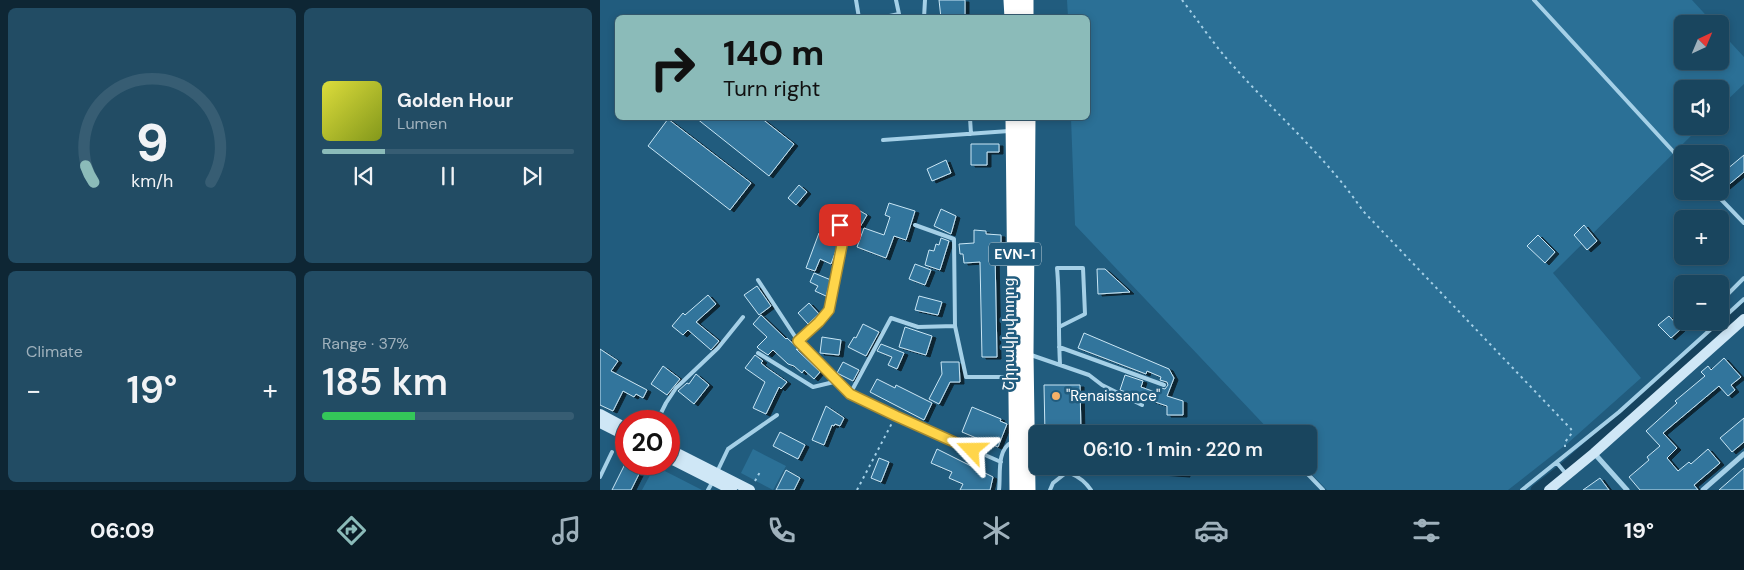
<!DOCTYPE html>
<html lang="en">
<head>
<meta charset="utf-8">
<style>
  :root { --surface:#19455e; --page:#224c64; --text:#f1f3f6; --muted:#9fb1bc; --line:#375d73; --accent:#8bbbb9 }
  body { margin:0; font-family:"DM Sans","Noto Sans Armenian",sans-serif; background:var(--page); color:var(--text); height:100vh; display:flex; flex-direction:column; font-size:19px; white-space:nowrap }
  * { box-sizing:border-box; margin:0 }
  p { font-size:16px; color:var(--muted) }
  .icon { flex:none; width:28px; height:28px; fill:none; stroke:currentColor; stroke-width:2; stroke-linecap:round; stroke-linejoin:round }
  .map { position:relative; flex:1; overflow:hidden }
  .details { display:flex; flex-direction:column; gap:8px; padding:8px; background:#0e2634; width:600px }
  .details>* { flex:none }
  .hud { position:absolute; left:15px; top:15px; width:475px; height:105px; border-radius:8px; box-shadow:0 2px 8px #0003,0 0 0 1px var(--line); background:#8bbbb9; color:#111; overflow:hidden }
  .needle { width:32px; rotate:44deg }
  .buttons { position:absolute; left:1074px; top:15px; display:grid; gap:10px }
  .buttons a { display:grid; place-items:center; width:55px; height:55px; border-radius:8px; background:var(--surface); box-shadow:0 2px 8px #0003,0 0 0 1px var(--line); font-size:25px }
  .speed { position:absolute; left:15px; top:410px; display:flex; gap:10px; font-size:25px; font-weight:700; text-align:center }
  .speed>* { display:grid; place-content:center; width:65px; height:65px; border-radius:50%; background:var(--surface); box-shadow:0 2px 8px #0003,0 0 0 1px var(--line); line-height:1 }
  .speed .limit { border:8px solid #d22; background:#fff; color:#111 }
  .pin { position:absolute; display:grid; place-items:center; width:42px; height:42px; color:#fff; margin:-21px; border-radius:10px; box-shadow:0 2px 8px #0006 }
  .me { position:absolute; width:55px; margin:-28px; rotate:293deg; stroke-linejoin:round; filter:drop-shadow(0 0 4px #0008) }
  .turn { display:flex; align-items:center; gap:18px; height:105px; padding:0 25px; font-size:22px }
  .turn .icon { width:65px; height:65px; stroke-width:2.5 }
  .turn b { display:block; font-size:35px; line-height:42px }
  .big { font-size:38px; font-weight:600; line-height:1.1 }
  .details .tile { flex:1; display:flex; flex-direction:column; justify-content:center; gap:8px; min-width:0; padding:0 18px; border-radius:8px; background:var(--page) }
  .details .dial { align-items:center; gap:0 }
  .dial svg { height:130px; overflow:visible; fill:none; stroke:var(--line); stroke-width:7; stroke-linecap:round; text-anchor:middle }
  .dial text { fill:var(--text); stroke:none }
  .song { display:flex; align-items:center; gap:15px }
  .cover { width:60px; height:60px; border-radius:8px; background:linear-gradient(135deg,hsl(60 70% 55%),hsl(70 70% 35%)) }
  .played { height:5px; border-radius:2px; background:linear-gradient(90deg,var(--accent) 25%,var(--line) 25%) }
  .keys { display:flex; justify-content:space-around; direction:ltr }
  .heat { display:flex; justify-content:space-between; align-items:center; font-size:28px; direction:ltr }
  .charge { height:8px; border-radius:4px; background:linear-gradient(90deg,#34c759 37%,var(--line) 0) }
  .details .tiles { flex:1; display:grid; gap:8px; grid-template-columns:repeat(2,1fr) }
  .trip { position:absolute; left:429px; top:425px; width:288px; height:50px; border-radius:8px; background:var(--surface); box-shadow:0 2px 8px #0003,0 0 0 1px var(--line); font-weight:600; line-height:50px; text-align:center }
  .menu { display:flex; height:80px; justify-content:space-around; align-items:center; background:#0a1c26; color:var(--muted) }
  .menu .icon { width:35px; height:35px }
  .menu .on { color:var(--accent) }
  .menu b { font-size:22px; color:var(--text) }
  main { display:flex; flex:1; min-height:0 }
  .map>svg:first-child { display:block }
  .green { fill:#2b7096 }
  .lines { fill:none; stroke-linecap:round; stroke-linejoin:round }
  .canal { stroke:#16435e; stroke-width:11 }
  .building { fill:#31759c; stroke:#c9e6f5; filter:url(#shadow) }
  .path { stroke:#a5d0e7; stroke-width:2; stroke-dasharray:2.5 4; stroke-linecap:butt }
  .lane { stroke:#a5d0e7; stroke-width:4 }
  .street { stroke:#a5d0e7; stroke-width:5 }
  .secondary { stroke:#cfe7f6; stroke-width:10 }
  .highway { stroke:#fff; stroke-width:15 }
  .route-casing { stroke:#a68a30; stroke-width:12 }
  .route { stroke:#ffd54a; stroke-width:9 }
  .poi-dot { fill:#f4b067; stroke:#215c7e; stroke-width:2 }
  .labels { text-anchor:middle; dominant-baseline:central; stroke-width:5; stroke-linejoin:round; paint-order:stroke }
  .shield { fill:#215c7e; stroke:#bcced8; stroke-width:1 }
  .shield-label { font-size:14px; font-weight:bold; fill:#fff }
  .street-label { font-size:15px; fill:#fff; stroke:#215c7e }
  .poi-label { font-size:15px; fill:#fff; stroke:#215c7e; text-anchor:start }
</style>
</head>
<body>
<main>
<section class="details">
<div class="tiles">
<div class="tile dial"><svg viewBox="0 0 100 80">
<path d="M14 69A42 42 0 1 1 86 69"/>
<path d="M14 69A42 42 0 0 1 9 59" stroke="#8bbbb9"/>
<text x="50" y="56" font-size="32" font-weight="700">9</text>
<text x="50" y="72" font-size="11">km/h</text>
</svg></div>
<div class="tile">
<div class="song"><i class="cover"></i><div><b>Golden Hour</b><p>Lumen</p></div></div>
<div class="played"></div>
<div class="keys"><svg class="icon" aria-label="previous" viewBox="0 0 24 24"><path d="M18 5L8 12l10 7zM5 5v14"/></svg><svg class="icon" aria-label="pause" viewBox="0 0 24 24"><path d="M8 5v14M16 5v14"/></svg><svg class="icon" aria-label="next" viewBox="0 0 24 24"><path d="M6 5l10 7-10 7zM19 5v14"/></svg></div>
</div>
<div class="tile"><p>Climate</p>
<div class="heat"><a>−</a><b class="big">19°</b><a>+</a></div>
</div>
<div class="tile"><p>Range · 37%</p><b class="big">185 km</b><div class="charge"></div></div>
</div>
</section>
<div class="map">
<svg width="1144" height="490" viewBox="0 0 1144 490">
  <defs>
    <filter id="shadow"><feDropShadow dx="4" dy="2" stdDeviation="0" flood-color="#0009"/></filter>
  </defs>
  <rect width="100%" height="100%" fill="#215c7e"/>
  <path class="green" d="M 467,0 L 1092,0 L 1114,24 L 1082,24 L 1082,61 L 1120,61 L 1120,31 L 1144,57 L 1144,84 L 1120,107 L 1120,89 L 1082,89 L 1082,126 L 1101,126 L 953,273 L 1041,378 L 968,443 L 908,490 L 727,490 L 704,466 L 708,466 L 708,434 L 673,434 L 475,225 L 471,118 L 488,118 L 488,18 L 468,17 Z
    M 153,449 L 186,466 L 173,490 L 141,473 Z
    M 55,466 L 102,490 L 42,490 Z"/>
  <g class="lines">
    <path class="canal" d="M 936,490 L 964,468 L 1144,308"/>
  </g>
  <path class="building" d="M 339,0 L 365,0 L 365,18 L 341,18 Z
    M 96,118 L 161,118 L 194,144 L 169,176 Z
    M 68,119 L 151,183 L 130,210 L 48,146 Z
    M 371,144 L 399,144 L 399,152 L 387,152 L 387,165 L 371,165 Z
    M 1144,155 L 1144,172 L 1120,192 L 1120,175 Z
    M 346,160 L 351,173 L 332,181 L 327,169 Z
    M 199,185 L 207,192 L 196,205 L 188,198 Z
    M 289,203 L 315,211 L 306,240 L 294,236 L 286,258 L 257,247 L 264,228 L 284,235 L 290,217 L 285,215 Z
    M 255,208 L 267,215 L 260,227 L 248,219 Z
    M 341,209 L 356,216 L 351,234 L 334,226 Z
    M 984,225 L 997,241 L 987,250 L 974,235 Z
    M 374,230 L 386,231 L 386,234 L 401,235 L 401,243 L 403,243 L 403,254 L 395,253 L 397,357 L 382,357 L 380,262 L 364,263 L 363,254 L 360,254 L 359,244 L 374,243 Z
    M 219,233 L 238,242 L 238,245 L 231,264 L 220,259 L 215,271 L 206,268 Z
    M 938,235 L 955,252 L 945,263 L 927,246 Z
    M 341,238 L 349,241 L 340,270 L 325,265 L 329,250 L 334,251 L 336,244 L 339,245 Z
    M 315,264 L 331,270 L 325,285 L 309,279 Z
    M 497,269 L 505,269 L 530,292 L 498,294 Z
    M 214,273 L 231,280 L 226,296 L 215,291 L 218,286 L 210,282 Z
    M 157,286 L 171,306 L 159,315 L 144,295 Z
    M 108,295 L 116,304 L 96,322 L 119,341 L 111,350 L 88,330 L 83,335 L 72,326 L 83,313 L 85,315 Z
    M 319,296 L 342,302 L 338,315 L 315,310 Z
    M 209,303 L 219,314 L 208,324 L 198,313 Z
    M 161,315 L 186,339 L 187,338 L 200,350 L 196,349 L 220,372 L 214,379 L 204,370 L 202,373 L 194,366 L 188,364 L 173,350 L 168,355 L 159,349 L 157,347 L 167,337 L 153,324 Z
    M 1069,316 L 1081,329 L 1071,338 L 1058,325 Z
    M 263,324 L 279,332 L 266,356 L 248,347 L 254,337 L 256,338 Z
    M 305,327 L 332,336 L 326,355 L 299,347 Z
    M 484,333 L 569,369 L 574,378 L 567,396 L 583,401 L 583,415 L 567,415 L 567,406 L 520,390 L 525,375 L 543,381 L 541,387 L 555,392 L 557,387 L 565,389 L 568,385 L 567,382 L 560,380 L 561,377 L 547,371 L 546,374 L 478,348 Z
    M 222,337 L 241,340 L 239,355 L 220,353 Z
    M 281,344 L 304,353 L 297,369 L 288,365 L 292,357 L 277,351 Z
    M 0,349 L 18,361 L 11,371 L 47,390 L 43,398 L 36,394 L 34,397 L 23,391 L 13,411 L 0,405 Z
    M 155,355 L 163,361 L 161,363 L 167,368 L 187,382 L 181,389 L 179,387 L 166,414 L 153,408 L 165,382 L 145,368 Z
    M 1124,358 L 1141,377 L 1131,385 L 1135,390 L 1128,396 L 1119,386 L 1063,433 L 1077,448 L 1067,458 L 1078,471 L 1089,462 L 1091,464 L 1108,449 L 1120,463 L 1094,485 L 1098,490 L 1040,490 L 1029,477 L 1049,460 L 1047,457 L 1060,446 L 1046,431 L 1077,403 L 1075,401 L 1105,376 L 1101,372 L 1108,366 L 1111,370 Z
    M 243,362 L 259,370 L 253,381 L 237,373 Z
    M 341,362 L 359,362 L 360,382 L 350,382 L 339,404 L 329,399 L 342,374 Z
    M 63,366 L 80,379 L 67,395 L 51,384 Z
    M 96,374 L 109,385 L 94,404 L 78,391 L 87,383 L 89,384 Z
    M 277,379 L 295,388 L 296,385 L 332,403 L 324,420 L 270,392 Z
    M 444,385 L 480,385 L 481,434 L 445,434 Z
    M 226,406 L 244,418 L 240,426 L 235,424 L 234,426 L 232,425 L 224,445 L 212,440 Z
    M 372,407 L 401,419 L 400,421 L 407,424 L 398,447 L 362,432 Z
    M 1144,418 L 1144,442 L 1132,452 L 1120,438 Z
    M 180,432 L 205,445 L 198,459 L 173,446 Z
    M 337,449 L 393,477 L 390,490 L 360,490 L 363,484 L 349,478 L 352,472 L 331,463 Z
    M 279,458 L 289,462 L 281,482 L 271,478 Z
    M 25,464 L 44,464 L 31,490 L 12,490 Z
    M 558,466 L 585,466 L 586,475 L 558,473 Z
    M 1144,468 L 1144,490 L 1119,490 Z
    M 186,470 L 200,478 L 194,490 L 176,490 Z
    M 1000,478 L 1009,490 L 983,490 Z"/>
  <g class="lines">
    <path class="path" d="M 582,0 C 600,23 616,48 636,69 C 678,116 728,159 763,211 L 971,429 L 972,433 L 965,442 L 965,447
      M 155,481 L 160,472
      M 257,490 L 292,423"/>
    <path class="lane" d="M 256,0 L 259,18
      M 934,0 L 1082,161
      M 280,18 L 299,14 L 296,0
      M 324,18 L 325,0
      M 370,118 L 371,134
      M 283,140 L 409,131
      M 1113,191 L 1144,223
      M 315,225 L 354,239 L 355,326 L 366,377 L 413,377
      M 158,280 L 198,341 L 250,394 L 296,416 L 401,462
      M 1120,302 L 1144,278
      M 1101,321 L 1108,331
      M 1120,321 L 1144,299
      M 459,327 L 485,314 L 483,268 L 457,268 C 460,300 458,332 460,364
      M 198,341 L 219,322 L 229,309 L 242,245 L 239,225
      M 459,347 L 564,385
      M 158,353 L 213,387 L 238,381
      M 431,355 L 489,375 L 502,385 L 542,405
      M 250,394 L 291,318 L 318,327 L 355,326
      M 57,421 L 66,403 L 76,388 L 118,348 L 143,317
      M 957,463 L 967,475
      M 442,466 C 461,470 479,472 491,490
      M 700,466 L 723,490
      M 117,472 L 128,449 L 177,415
      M 0,477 L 12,452
      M 108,490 L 113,481
      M 399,490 C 401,475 396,450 412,442
      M 450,490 L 453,483 L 467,472
      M 922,490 L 1019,412 L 1120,321"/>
    <path class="street" d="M 994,453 L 1027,490
      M 1103,490 L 1144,454"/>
    <path class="secondary" d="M 0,414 L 26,428
      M 0,423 L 26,436
      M 69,449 L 150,490
      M 69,458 L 132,490
      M 949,490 L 994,453 L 1144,319"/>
    <path class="highway" d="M 411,0 L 412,18
      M 426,0 L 426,18
      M 413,118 L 417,490
      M 428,118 L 426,353 L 428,490"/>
  </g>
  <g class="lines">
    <defs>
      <path id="route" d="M 240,225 L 242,245 L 229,310 L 219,322 L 198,341 L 250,394 L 296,416 L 372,450"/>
    </defs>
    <use href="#route" class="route-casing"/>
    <use href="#route" class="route"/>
  </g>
  <circle class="poi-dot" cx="456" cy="396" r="5"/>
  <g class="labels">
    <rect class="shield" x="389" y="242.5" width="52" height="23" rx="4"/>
    <g class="shield-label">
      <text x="415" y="254">EVN-1</text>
    </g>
    <g class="street-label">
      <text transform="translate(409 334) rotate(-90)">Շիրակի փողոց</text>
    </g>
    <g class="poi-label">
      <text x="466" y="396">"Renaissance"</text>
    </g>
  </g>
</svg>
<div class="buttons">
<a><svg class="needle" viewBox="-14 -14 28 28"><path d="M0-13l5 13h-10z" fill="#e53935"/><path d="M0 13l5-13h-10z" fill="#9fb1bc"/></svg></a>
<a><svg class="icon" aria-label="sound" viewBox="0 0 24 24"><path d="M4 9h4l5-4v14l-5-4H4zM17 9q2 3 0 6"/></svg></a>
<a><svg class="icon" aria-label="layers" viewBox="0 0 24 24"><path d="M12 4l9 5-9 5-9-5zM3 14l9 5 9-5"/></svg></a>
<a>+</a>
<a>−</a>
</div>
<div class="speed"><div class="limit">20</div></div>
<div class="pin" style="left:240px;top:225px;background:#d93025"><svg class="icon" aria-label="arrive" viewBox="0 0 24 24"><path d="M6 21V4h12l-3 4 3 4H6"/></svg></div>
<svg class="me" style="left:372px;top:450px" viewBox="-20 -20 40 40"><path d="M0-17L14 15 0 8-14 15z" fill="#ffd54a" stroke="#fff" stroke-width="4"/></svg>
<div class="trip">06:10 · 1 min · 220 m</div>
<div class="hud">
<div class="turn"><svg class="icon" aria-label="right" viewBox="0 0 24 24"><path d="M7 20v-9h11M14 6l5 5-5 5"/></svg><div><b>140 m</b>Turn right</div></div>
</div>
</div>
</main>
<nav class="menu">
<b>06:09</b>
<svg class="icon on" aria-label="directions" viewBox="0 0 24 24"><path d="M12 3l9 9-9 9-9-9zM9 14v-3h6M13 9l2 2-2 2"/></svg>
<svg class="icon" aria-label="music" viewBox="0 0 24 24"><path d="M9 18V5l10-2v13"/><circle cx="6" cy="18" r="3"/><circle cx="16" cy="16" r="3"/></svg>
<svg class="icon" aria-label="phone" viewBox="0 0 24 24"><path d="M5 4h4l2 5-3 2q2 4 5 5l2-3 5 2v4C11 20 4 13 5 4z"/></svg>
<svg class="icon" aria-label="climate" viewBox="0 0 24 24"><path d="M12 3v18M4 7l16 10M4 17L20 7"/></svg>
<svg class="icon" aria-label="car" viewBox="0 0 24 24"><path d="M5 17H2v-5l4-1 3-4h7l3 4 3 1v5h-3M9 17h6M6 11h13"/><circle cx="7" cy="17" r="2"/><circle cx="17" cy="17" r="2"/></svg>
<svg class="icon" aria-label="filters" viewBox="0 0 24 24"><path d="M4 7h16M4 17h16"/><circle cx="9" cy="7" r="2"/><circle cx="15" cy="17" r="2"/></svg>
<b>19°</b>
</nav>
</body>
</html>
